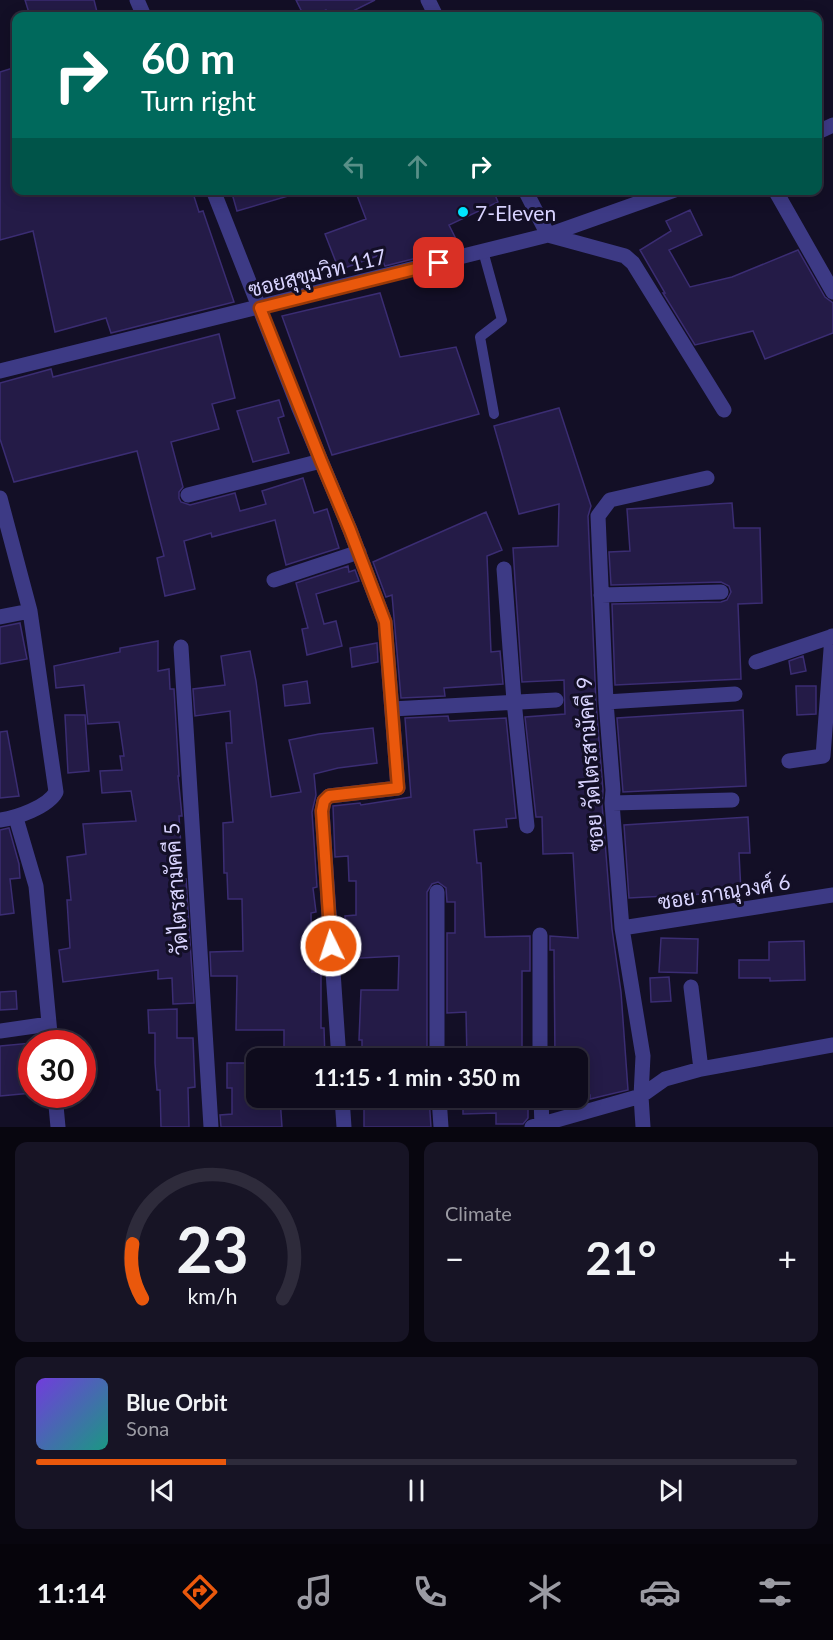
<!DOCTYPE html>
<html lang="en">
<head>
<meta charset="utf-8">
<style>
  :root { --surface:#0e0b1c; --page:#171425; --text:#f1f3f6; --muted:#9b9ba3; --line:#2e2b3b; --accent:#ea580c }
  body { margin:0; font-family:Lato,Sarabun,sans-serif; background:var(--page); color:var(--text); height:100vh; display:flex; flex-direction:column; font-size:22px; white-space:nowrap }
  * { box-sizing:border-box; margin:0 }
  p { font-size:20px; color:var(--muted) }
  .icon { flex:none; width:33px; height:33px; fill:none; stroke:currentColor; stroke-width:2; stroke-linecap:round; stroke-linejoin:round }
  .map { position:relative; height:1127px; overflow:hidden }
  .side { display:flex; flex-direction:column; gap:15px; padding:15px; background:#08060f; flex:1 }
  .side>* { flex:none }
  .top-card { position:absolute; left:12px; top:12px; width:810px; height:183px; border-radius:12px; box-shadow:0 3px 15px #0003,0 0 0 2px var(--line); background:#00695c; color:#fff; overflow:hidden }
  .speed { position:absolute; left:18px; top:1030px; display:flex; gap:12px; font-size:30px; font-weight:700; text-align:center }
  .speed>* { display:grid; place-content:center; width:78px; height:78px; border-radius:50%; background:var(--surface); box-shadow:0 3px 15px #0003,0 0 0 2px var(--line); line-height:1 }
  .speed .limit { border:9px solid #d22; background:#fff; color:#111 }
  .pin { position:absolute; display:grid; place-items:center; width:51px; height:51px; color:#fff; margin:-26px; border-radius:12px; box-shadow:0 3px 9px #0006 }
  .me { position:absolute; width:66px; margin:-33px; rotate:356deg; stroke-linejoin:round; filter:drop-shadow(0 0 4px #0008) }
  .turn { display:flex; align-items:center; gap:21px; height:126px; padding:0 30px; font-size:27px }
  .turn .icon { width:78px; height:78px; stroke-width:2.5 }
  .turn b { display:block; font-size:42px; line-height:51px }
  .lanes { display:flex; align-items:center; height:57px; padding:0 30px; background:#0003; justify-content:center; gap:30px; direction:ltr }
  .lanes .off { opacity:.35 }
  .big { font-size:45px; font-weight:700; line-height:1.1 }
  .side .card { flex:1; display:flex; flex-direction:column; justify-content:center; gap:9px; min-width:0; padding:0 21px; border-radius:12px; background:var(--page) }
  .side .dial { align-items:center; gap:0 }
  .dial svg { height:156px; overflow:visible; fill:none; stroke:var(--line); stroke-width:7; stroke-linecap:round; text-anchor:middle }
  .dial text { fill:var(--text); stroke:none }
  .song { display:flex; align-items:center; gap:18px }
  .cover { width:72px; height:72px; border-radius:9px; background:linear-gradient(135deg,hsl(260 70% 55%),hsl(170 70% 35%)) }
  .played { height:6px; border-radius:3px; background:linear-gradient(90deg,var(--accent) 25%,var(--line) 25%) }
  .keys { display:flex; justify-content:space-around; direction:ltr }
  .heat { display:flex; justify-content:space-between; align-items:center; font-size:33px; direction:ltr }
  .side .tiles { flex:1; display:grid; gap:15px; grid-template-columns:1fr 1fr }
  .card:last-child { grid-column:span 2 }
  .trip { position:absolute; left:246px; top:1048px; width:342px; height:60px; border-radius:12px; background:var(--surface); box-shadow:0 3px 15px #0003,0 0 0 2px var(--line); font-weight:700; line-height:60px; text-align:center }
  .dock { display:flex; height:96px; justify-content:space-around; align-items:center; background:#06040b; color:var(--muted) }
  .dock .icon { width:42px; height:42px }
  .dock .on { color:var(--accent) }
  .dock b { font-size:27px; color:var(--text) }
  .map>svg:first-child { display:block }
  .building { fill:#241b47; stroke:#3b2d73; stroke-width:1.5 }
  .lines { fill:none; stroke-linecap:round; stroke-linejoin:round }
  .lane { stroke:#3d3a85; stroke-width:10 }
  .street { stroke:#3d3a85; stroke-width:15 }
  .route-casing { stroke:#983908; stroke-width:15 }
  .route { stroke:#ea580c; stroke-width:10 }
  .poi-dot { fill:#00e5ff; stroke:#130f26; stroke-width:2 }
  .labels { text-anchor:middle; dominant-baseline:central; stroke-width:6; stroke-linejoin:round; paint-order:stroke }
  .poi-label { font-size:21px; fill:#d9d4ff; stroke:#130f26; text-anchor:start }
  .street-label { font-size:21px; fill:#d9d4ff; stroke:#130f26 }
</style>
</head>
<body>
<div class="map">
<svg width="833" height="1127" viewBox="0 0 833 1127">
  <rect width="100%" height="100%" fill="#130f26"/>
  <path class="building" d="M 25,0 L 94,0 L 98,16 L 30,16 Z
    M 296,0 L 375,0 L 343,16 L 330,16 L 326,10 L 313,16 L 304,16 Z
    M 16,67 L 16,190 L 192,190 L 199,212 L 203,211 L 234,302 L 111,333 L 106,318 L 55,332 L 33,231 L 0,240 L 0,72 Z
    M 231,190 L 294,190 L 295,194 L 237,211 Z
    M 355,190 L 493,190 L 498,202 L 449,225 L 460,247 L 385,266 L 380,255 L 339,270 L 325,234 L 366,219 Z
    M 690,210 L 702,235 L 669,250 L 690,287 L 732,277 L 798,250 L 825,297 L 833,303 L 833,333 L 765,359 L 753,331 L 695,345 L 663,293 L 665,293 L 640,250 L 671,231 L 666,221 Z
    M 380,293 L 400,357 L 456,347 L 479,414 L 332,455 L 282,316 Z
    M 219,334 L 235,398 L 212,404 L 219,429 L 171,442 L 183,487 L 179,492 L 179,498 L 181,502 L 190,505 L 235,493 L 240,511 L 266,504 L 262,491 L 303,478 L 314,513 L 327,509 L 339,548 L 286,565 L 275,520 L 212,537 L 211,533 L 184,541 L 195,589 L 165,596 L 157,558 L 164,556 L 137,451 L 14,482 L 0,439 L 0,383 L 51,369 L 53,377 Z
    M 279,400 L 284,416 L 278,418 L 289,453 L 253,462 L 237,411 Z
    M 559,408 L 591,506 L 588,516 L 596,703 L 603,790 L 602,804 L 612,929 L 621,992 L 628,1090 L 590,1099 L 590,1095 L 578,1095 L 578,1059 L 555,1059 L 554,950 L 550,950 L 550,936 L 578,938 L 573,853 L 543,854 L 542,817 L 536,817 L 525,717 L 565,714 L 564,680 L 522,682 L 515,580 L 513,548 L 558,546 L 559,504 L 519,514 L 494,426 Z
    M 732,503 L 734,528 L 760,528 L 762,603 L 738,604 L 741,679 L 615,685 L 612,604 L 721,602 L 727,600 L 731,592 L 729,586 L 721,582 L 611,585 L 609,552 L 630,551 L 627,509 Z
    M 486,512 L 502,550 L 487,556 L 491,652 L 500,651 L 503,684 L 444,688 L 445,696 L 401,698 L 392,595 L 386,597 L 373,562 Z
    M 348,566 L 349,572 L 355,570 L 359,581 L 316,594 L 324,624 L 336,621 L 342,646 L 307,655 L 302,629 L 308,628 L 296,583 Z
    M 20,623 L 27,659 L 0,664 L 0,627 Z
    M 158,641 L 158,671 L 169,669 L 170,689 L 174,689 L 179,776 L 178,776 L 182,816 L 179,816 L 181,847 L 178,847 L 182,879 L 186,879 L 194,1003 L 173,1004 L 172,978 L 158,979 L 158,970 L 63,982 L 59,950 L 70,948 L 67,900 L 71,900 L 67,857 L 86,854 L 83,824 L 136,821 L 131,791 L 102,793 L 100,771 L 122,770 L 120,756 L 124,756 L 119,722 L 88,724 L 84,685 L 56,688 L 54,666 L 120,652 L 120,648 Z
    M 377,643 L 378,662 L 352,667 L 350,648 Z
    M 250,651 L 256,681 L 271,797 L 301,792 L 289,740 L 319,734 L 373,728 L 377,763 L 338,768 L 314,774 L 316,795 L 312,812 L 317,887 L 313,888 L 316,912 L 311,913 L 312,972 L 321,972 L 321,1028 L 324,1028 L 325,1059 L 284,1059 L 284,1030 L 236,1030 L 237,976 L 211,976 L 210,952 L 243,951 L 242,899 L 228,899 L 227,873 L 224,873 L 223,823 L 233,822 L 226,743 L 232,743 L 230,711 L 195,716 L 193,689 L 225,685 L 221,656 Z
    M 803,656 L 806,671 L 791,674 L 789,661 Z
    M 307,681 L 310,703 L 285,706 L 283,685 Z
    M 796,686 L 816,686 L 816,714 L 797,715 Z
    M 743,710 L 746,786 L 623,792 L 617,718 Z
    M 65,715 L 85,715 L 89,771 L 68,773 Z
    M 448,716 L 449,721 L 506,718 L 516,818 L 506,819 L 507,827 L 474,830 L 477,863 L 481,863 L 485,937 L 530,936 L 530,971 L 522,971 L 522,1059 L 467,1059 L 466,1012 L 447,1013 L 447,933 L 455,933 L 455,902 L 447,902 L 446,888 L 438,882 L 432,884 L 427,892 L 427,1059 L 362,1059 L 362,1040 L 359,1040 L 361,990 L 398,990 L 399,956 L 342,959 L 341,939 L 346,938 L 345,916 L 356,915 L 356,881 L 349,881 L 348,856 L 335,857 L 333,806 L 360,803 L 361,805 L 411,797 L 405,718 Z
    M 7,731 L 19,796 L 0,798 L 0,732 Z
    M 748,817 L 750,853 L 739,853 L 741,892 L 629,898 L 624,825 Z
    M 9,828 L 19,864 L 20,878 L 10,879 L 14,913 L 0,915 L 0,830 Z
    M 661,938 L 698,939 L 697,973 L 659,972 Z
    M 804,941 L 805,980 L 770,981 L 770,978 L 739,978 L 739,960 L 769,960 L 769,942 Z
    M 669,977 L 671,1001 L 651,1002 L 650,978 Z
    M 16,991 L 17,1009 L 0,1010 L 0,992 Z
    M 177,1009 L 177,1038 L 193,1038 L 195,1087 L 188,1088 L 189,1127 L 161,1127 L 160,1090 L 157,1090 L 155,1063 L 155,1033 L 149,1033 L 148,1010 Z
    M 32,1043 L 32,1093 L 0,1096 L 0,1046 Z
    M 227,1063 L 256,1063 L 256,1098 L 280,1098 L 282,1127 L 221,1127 L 220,1115 L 232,1114 L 232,1088 L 227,1088 Z
    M 364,1098 L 429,1098 L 431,1127 L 364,1127 Z
    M 463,1098 L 528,1098 L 528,1118 L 523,1124 L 496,1124 L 496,1113 L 463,1114 Z"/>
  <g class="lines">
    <path class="lane" d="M 483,251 L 502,320 L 480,337 L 494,414"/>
    <path class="street" d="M 137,0 L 144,16
      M 428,0 L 436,16
      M 818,132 L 833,125
      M 213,190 L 298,406 L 350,530 L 385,622 L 398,788 L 329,796 L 324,801 L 322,811 L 339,1059
      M 525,190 L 548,235 L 625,256 L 633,263 L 724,410
      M 775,190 L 833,292
      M 0,371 L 548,235 L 675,190
      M 188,495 L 321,461
      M 0,498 L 30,611 L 56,792 C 48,807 16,818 0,820
      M 504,569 L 514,701 L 527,826
      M 274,580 L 359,552
      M 601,595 L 721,592
      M 0,617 L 30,611
      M 181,647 L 211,1127
      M 756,662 L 833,636
      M 606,702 L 735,694
      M 392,709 L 556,700
      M 789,761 L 823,756 L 832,636
      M 612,803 L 732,800
      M 16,818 L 36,886 L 51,1044
      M 622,928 L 833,895
      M 540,935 L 540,1059
      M 691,987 L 701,1069
      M 0,1031 L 49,1024
      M 437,1059 L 437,892
      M 55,1095 L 58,1127
      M 342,1098 L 344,1127
      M 439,1098 L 441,1127
      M 541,1098 L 542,1127
      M 532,1127 L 641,1096 L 665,1079 L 701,1069 L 833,1045
      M 643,1127 L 641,1096 L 643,1056 L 622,928 L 612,803 L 613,790 L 606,702 L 598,516 L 610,500 L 707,478"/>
  </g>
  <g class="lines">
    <defs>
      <path id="route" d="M 331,946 L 322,811 L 324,801 L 329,796 L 398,788 L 385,622 L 350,530 L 321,461 L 260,308 L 439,263"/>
    </defs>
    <use href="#route" class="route-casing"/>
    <use href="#route" class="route"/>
  </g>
  <circle class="poi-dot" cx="463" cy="212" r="6"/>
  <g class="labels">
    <g class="poi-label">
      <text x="475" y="212">7-Eleven</text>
    </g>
    <g class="street-label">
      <text transform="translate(317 272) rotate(-14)">ซอยสุขุมวิท 117</text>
      <text transform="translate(589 764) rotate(-94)">ซอย วัดไตรสามัคคี 9</text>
      <text transform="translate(175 889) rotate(-94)">วัดไตรสามัคคี 5</text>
      <text transform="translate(724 891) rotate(-9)">ซอย ภาณุวงศ์ 6</text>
    </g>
  </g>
</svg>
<div class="speed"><div class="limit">30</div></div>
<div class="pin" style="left:439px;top:263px;background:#d93025"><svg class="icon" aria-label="arrive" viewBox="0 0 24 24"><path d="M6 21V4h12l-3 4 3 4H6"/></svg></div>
<svg class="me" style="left:331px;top:946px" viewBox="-20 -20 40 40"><circle r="17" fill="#ea580c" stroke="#fff" stroke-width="3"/><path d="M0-11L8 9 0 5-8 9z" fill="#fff"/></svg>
<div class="trip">11:15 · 1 min · 350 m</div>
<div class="top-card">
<div class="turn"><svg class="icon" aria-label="right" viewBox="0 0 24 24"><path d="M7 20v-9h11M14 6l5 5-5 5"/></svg><div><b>60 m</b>Turn right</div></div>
<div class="lanes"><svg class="icon off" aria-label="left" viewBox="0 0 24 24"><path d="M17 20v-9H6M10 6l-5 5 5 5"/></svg><svg class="icon off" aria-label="ahead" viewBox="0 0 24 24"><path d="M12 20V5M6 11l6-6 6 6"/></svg><svg class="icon" aria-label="right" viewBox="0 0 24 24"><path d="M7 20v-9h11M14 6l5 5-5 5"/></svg></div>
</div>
</div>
<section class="side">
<div class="tiles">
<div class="card dial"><svg viewBox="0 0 100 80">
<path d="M14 69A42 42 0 1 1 86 69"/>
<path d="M14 69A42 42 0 0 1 9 41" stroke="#ea580c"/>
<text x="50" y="56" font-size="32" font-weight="700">23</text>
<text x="50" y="72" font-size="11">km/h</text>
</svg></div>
<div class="card"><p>Climate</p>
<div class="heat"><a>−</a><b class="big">21°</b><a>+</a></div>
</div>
<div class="card">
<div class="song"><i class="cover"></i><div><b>Blue Orbit</b><p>Sona</p></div></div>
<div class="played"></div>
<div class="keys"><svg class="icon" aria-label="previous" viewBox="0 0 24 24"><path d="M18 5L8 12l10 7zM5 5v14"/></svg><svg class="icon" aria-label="pause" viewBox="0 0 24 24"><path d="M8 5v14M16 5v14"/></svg><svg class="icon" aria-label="next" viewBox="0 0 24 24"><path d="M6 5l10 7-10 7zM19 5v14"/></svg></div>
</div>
</div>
</section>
<nav class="dock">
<b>11:14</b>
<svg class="icon on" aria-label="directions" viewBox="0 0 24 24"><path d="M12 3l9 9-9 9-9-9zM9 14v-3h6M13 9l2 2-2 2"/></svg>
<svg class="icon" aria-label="music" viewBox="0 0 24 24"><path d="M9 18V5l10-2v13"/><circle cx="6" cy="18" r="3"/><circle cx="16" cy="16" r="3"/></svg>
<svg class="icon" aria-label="phone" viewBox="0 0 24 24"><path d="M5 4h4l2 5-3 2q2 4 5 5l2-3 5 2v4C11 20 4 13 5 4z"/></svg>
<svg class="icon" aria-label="climate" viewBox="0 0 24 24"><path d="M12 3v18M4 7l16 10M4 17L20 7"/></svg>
<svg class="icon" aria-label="car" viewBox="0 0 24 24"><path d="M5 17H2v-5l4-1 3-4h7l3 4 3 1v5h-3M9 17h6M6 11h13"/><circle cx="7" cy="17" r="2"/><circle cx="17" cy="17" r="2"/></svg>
<svg class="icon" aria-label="filters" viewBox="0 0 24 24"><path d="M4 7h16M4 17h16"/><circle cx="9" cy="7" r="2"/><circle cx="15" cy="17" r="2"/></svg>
</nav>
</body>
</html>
